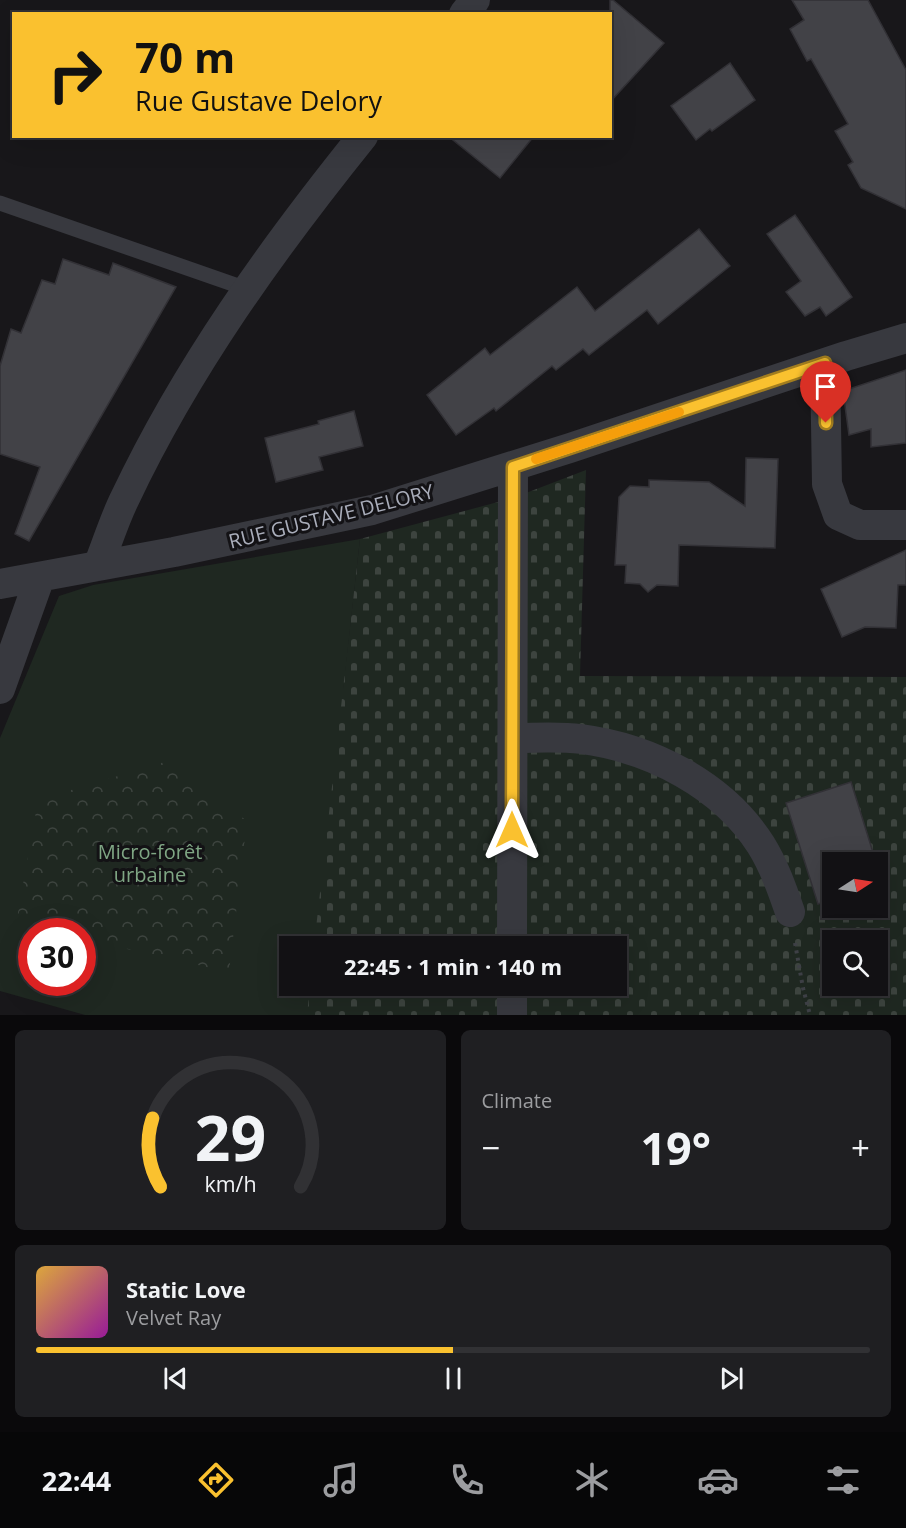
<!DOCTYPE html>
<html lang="en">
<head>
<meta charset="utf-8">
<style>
  :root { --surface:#121114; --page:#1f1f22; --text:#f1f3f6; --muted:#9c9da0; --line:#313134; --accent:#fac12f }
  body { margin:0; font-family:"Open Sans",sans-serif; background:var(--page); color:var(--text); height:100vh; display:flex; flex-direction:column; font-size:22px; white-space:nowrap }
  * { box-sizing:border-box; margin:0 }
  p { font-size:20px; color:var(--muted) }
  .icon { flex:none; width:33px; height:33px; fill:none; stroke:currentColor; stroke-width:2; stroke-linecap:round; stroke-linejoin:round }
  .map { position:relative; height:1015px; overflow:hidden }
  .details { display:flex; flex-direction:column; gap:15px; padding:15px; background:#0a090b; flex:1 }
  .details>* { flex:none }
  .top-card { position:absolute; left:12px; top:12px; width:600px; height:126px; border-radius:0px; box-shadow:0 6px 24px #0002,0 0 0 2px var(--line); background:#fac12f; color:#111; overflow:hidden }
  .needle { width:39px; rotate:78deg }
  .tools { position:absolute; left:822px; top:852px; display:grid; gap:12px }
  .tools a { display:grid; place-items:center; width:66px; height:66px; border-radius:0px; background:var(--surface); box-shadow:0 6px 24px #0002,0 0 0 2px var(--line); font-size:30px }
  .speed { position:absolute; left:18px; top:918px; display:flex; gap:12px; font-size:30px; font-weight:700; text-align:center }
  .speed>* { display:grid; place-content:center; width:78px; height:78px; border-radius:50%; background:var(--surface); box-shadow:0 6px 24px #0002,0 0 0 2px var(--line); line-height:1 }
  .speed .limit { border:9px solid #d22; background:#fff; color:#111 }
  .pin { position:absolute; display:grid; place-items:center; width:51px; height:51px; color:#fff; margin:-62px -26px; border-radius:50% 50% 50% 0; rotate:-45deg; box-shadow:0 0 6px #0007 }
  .pin .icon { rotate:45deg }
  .me { position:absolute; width:66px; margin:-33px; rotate:0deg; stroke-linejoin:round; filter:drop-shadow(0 0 4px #0008) }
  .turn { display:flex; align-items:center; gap:21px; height:126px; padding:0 24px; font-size:27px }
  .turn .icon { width:78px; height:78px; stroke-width:2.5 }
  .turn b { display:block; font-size:42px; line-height:51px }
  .big { font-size:45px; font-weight:700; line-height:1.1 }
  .details .widget { flex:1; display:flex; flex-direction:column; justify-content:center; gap:9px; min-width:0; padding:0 21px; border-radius:9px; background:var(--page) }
  .details .dial { align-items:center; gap:0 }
  .dial svg { height:156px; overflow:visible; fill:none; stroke:var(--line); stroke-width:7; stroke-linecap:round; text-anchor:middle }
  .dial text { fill:var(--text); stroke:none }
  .song { display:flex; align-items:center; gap:18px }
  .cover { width:72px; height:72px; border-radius:9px; background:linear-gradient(135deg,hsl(40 70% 55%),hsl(300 70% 35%)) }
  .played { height:6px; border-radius:3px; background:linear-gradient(90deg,var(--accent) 50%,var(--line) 50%) }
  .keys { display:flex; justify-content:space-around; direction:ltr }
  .heat { display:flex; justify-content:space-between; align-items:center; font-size:33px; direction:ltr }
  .details .tiles { flex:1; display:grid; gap:15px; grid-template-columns:1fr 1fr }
  .widget:last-child { grid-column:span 2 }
  .trip { position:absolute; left:279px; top:936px; width:348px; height:60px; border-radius:0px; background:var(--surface); box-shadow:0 6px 24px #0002,0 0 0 2px var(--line); font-weight:700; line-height:60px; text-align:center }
  .dock { display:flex; height:96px; justify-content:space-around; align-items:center; background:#070708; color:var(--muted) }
  .dock .icon { width:42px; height:42px }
  .dock .active { color:var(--accent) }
  .dock b { font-size:27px; color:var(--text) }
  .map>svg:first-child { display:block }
  .green { fill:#1f2821; fill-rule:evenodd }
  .forest { fill:url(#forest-crowns) }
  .cemetery { fill:url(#cemetery-stones); fill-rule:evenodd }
  .building { fill:#424247; stroke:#323136; stroke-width:1.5 }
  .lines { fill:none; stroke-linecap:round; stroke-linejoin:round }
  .path { stroke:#3e4046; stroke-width:4; stroke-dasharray:3 4.5; stroke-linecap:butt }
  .lane { stroke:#38393f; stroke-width:15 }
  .street { stroke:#38393f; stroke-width:30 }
  .route-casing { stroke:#a27d1f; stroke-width:15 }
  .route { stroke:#fac12f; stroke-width:10 }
  .slow { stroke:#f59e0b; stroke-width:10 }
  .labels { text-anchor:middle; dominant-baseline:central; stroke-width:6; stroke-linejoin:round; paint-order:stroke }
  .street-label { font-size:20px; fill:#a9adba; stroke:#131215 }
  .park-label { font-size:20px; fill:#7fa684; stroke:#131215 }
</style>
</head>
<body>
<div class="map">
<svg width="906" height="1015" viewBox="0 0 906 1015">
  <defs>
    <pattern id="forest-crowns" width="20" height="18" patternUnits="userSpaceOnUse" patternTransform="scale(1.5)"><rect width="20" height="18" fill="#1f2821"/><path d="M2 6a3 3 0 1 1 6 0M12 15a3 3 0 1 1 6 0" fill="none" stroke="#3d443f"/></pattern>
    <pattern id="cemetery-stones" width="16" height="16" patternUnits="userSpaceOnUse" patternTransform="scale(1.5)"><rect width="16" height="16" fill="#1f2821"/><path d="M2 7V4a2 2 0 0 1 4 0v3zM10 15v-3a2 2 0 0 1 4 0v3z" fill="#3d443f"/></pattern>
  </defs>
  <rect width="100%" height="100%" fill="#18171a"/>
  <path class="green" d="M 360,539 L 343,693 L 500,946 L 290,946 L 290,986 L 499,986 L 342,1015 L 85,1015 L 0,991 L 0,738 L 59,596 L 93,585 ZM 32,932 L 82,932 L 82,982 L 32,982 Z"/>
  <path class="forest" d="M 168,761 L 247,821 L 229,972 L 83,939 L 82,932 L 47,931 L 16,924 L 38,800 Z"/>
  <path class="cemetery" d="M 586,470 L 580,676 L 906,677 L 906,1015 L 307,1015 L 310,986 L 616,986 L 616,946 L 314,946 L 360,539 L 513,498 ZM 832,862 L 878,862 L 878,908 L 832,908 ZM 832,940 L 878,940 L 878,986 L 832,986 Z"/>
  <path class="building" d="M 610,0 L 613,0 L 664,43 L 610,102 Z
    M 792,0 L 868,0 L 906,70 L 906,209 L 861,188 L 848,165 L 853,162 L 835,131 L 848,124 L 811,59 L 807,61 L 790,29 L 804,20 Z
    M 730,63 L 755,100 L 712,131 L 710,129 L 696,140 L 671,106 Z
    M 448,136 L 534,136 L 500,178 Z
    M 795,215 L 852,297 L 826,316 L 820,307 L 805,316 L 786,292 L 801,281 L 767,234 Z
    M 699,229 L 730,266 L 658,324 L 647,310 L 589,355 L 583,349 L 556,370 L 552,366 L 496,411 L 494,408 L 456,435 L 427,395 L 485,348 L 490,355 L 577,287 L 595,311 Z
    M 63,259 L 109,275 L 113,263 L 176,287 L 29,541 L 15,534 L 40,467 L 0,454 L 0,366 L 11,329 L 21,333 L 42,280 L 55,284 Z
    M 906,370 L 906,443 L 871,447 L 871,429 L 849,435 L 843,391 Z
    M 354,411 L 363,446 L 319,457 L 323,470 L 276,482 L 265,438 L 319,424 L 318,421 Z
    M 746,458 L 778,459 L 775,548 L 679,545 L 678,586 L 657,585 L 648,592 L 640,584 L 625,583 L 626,565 L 615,565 L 619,497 L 630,486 L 649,487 L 649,480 L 709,482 L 745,506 Z
    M 906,550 L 906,585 L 898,585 L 896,628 L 865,627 L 842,637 L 821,589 Z
    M 851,782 L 876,862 L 832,862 L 832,899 L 818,904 L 786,803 Z
    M 878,867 L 887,896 L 878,899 Z"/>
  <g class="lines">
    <path class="path" d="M 795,943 L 803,988 L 810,1015"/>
    <path class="lane" d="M 0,203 L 247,289"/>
    <path class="street" d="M 464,14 L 475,0
      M 825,363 L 827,484 L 838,515 L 860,525 L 906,525
      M 98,566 C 107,544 114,520 125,498 C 187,367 272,249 363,136
      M 0,584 L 174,552 L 372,510 L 570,448 L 846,356 L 906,338
      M 0,689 L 40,577
      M 512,738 C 535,738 558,736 581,739 C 651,748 723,785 761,845 C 774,866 782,889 790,912
      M 512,946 L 513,467
      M 512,1015 L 512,986"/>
  </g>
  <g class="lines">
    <defs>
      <path id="route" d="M 512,830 L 513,467 L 825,363 L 826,423"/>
    </defs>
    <use href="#route" class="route-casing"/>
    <use href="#route" class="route"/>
    <path class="slow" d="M 536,459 L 679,412"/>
  </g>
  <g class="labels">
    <g class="street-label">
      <text transform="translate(331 516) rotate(-14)">RUE GUSTAVE DELORY</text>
    </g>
    <g class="park-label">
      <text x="150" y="851">Micro-forêt<tspan x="150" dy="23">urbaine</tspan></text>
    </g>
  </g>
</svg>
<div class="tools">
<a><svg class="needle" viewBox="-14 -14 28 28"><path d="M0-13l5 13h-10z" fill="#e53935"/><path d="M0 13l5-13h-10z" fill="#9c9da0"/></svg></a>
<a><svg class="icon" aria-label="search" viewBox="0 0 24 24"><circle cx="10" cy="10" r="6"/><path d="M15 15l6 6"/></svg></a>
</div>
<div class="speed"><div class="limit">30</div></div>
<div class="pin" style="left:826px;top:423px;background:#d93025"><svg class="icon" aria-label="arrive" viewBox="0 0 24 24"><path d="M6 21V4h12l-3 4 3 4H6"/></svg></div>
<svg class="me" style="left:512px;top:830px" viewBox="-20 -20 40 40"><path d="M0-17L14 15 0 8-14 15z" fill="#fac12f" stroke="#fff" stroke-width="4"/></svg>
<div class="trip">22:45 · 1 min · 140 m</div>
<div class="top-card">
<div class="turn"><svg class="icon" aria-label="right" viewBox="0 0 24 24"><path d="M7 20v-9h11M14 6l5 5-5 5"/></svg><div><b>70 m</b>Rue Gustave Delory</div></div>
</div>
</div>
<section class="details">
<div class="tiles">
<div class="widget dial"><svg viewBox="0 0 100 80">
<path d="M14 69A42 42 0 1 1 86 69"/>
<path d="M14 69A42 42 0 0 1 10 34" stroke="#fac12f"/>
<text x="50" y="56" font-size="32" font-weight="700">29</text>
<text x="50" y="72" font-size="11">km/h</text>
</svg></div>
<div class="widget"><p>Climate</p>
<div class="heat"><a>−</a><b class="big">19°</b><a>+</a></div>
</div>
<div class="widget">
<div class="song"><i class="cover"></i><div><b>Static Love</b><p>Velvet Ray</p></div></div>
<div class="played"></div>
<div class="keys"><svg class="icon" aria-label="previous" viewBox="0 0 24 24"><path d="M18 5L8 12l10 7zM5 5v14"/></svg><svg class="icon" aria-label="pause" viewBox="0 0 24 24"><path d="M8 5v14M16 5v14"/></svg><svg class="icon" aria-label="next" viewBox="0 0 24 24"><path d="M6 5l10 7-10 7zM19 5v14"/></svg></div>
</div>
</div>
</section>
<nav class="dock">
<b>22:44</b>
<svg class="icon active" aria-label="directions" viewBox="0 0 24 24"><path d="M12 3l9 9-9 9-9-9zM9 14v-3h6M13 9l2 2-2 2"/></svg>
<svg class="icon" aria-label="music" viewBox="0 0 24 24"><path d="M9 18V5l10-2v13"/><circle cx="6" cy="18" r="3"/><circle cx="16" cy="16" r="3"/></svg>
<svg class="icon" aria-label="phone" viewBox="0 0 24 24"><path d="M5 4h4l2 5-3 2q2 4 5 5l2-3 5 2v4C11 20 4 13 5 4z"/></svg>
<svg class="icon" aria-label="climate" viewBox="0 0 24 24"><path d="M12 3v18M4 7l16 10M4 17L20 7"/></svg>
<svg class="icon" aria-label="car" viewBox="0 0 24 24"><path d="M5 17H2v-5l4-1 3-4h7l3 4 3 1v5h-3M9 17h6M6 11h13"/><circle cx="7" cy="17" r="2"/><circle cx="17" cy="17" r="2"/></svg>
<svg class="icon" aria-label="filters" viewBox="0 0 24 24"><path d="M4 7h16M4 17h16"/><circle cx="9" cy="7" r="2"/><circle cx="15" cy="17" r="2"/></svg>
</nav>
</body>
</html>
